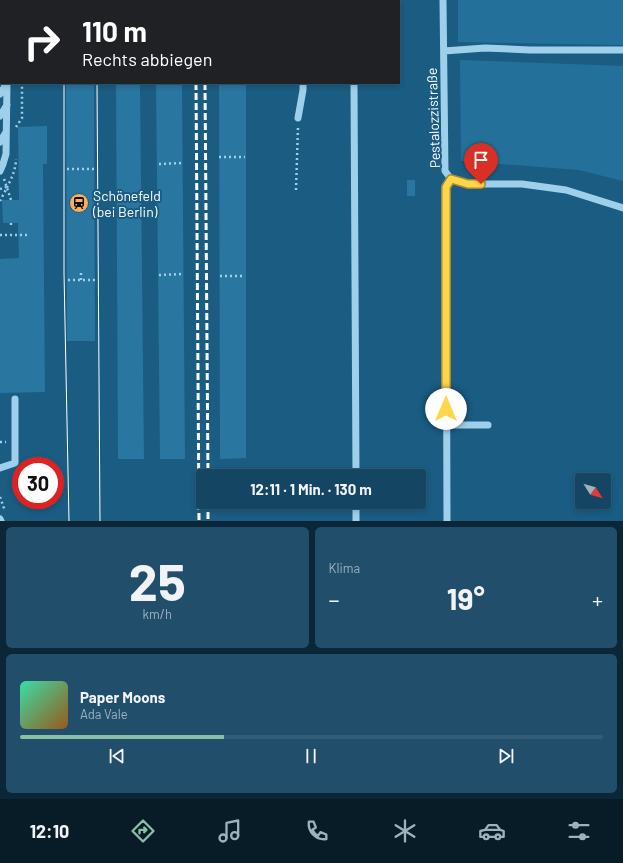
<!DOCTYPE html>
<html lang="de">
<head>
<meta charset="utf-8">
<style>
  :root { --surface:#144562; --page:#214f6b; --text:#f1f3f6; --muted:#9db1be; --line:#335d77; --accent:#8abfa5 }
  body { margin:0; font-family:Barlow,sans-serif; background:var(--page); color:var(--text); height:100vh; display:flex; flex-direction:column; font-size:15px; white-space:nowrap }
  * { box-sizing:border-box; margin:0 }
  p { font-size:13px; color:var(--muted) }
  .icon { flex:none; width:22px; height:22px; fill:none; stroke:currentColor; stroke-width:2; stroke-linecap:round; stroke-linejoin:round }
  .map { position:relative; height:521px; overflow:hidden }
  .panel { display:flex; flex-direction:column; gap:6px; padding:6px; background:#0b2636; flex:1 }
  .panel>* { flex:none }
  .hud { position:absolute; left:0px; top:0px; width:400px; height:84px; box-shadow:0 2px 6px #0003,0 0 0 1px var(--line); background:#202124; color:#fff; overflow:hidden }
  .needle { width:26px; rotate:127deg }
  .buttons { position:absolute; left:575px; top:473px; display:grid; gap:8px }
  .buttons a { display:grid; place-items:center; width:36px; height:36px; border-radius:4px; background:var(--surface); box-shadow:0 2px 6px #0003,0 0 0 1px var(--line); font-size:20px }
  .speed { position:absolute; left:12px; top:457px; display:flex; gap:8px; font-size:20px; font-weight:700; text-align:center }
  .speed>* { display:grid; place-content:center; width:52px; height:52px; border-radius:50%; background:var(--surface); box-shadow:0 2px 6px #0003,0 0 0 1px var(--line); line-height:1 }
  .speed .limit { border:6px solid #d22; background:#fff; color:#111 }
  .pin { position:absolute; display:grid; place-items:center; width:34px; height:34px; color:#fff; margin:-41px -17px; border-radius:50% 50% 50% 0; rotate:-45deg; box-shadow:0 0 4px #0007 }
  .pin .icon { rotate:45deg }
  .me { position:absolute; width:44px; margin:-22px; rotate:0deg; stroke-linejoin:round; filter:drop-shadow(0 0 3px #0008) }
  .turn { display:flex; align-items:center; gap:14px; height:84px; padding:0 16px; font-size:18px }
  .turn .icon { width:52px; height:52px; stroke-width:2.5 }
  .turn b { display:block; font-size:28px; line-height:34px }
  .big { font-size:30px; font-weight:700; line-height:1.1 }
  .panel .card { flex:1; display:flex; flex-direction:column; justify-content:center; gap:6px; min-width:0; padding:0 14px; border-radius:6px; background:var(--page) }
  .panel .dial { align-items:center; gap:0 }
  .dial b { font-size:52px; line-height:1 }
  .song { display:flex; align-items:center; gap:12px }
  .cover { width:48px; height:48px; border-radius:6px; background:linear-gradient(135deg,hsl(160 70% 55%),hsl(30 70% 35%)) }
  .played { height:4px; border-radius:2px; background:linear-gradient(90deg,var(--accent) 35%,var(--line) 35%) }
  .keys { display:flex; justify-content:space-around; direction:ltr }
  .heat { display:flex; justify-content:space-between; align-items:center; font-size:22px; direction:ltr }
  .panel .tiles { flex:1; display:grid; gap:6px; grid-template-columns:1fr 1fr }
  .card:last-child { grid-column:span 2 }
  .trip { position:absolute; left:196px; top:469px; width:230px; height:40px; border-radius:4px; background:var(--surface); box-shadow:0 2px 6px #0003,0 0 0 1px var(--line); font-weight:700; line-height:40px; text-align:center }
  .tab-bar { display:flex; height:64px; justify-content:space-around; align-items:center; background:#081c27; color:var(--muted) }
  .tab-bar .icon { width:28px; height:28px }
  .tab-bar .selected { color:var(--accent) }
  .tab-bar b { font-size:18px; color:var(--text) }
  .map>svg:first-child { display:block }
  .green { fill:#23719b }
  .building { fill:#2976a0 }
  .lines { fill:none; stroke-linecap:round; stroke-linejoin:round }
  .path { stroke:#9fd0eb; stroke-width:2.5; stroke-dasharray:2 3; stroke-linecap:butt }
  .minor { stroke:#9fd0eb; stroke-width:7 }
  .tram { stroke:#fff; stroke-width:1 }
  .rail { stroke:#fff; stroke-width:3; stroke-dasharray:7 3; stroke-linecap:butt }
  .route-casing { stroke:#a68a30; stroke-width:10 }
  .route { stroke:#ffd54a; stroke-width:7 }
  .labels { text-anchor:middle; dominant-baseline:central; stroke-width:4; stroke-linejoin:round; paint-order:stroke }
  .street-label { font-size:14px; fill:#fff; stroke:#1a5c82 }
  .poi-label { font-size:14px; fill:#fff; stroke:#1a5c82; text-anchor:start }
</style>
</head>
<body>
<div class="map">
<svg width="623" height="521" viewBox="0 0 623 521">
  <rect width="100%" height="100%" fill="#1a5c82"/>
  <path class="green" d="M 458,0 L 623,0 L 623,45 L 458,42 Z
    M 460,60 L 623,66 L 623,181 L 579,170 L 461,161 Z"/>
  <path class="building" d="M 66,83 L 94,83 L 95,341 L 67,341 Z
    M 116,83 L 140,83 L 144,459 L 118,459 Z
    M 156,83 L 182,83 L 185,459 L 160,459 Z
    M 219,83 L 246,83 L 246,458 L 220,459 Z
    M 47,126 L 47,164 L 43,164 L 45,392 L 0,393 L 0,259 L 19,258 L 18,223 L 3,223 L 2,200 L 19,200 L 18,127 Z
    M 407,180 L 415,180 L 415,196 L 407,196 Z"/>
  <g class="lines">
    <path class="path" d="M 16,127 L 22,118 L 22,83
      M 219,157 L 245,157
      M 159,164 L 183,163
      M 67,169 L 94,169
      M 4,179 L 11,200
      M 0,189 L 6,187
      M 296,190 L 298,127
      M 0,201 C 6,189 16,173 16,159
      M 11,223 L 11,227
      M 0,235 L 27,235
      M 81,273 L 81,280
      M 159,275 L 184,274
      M 220,276 L 245,276
      M 68,280 L 95,280
      M 0,442 L 6,442
      M 0,497 L 5,511"/>
    <path class="minor" d="M 341,0 L 341,1
      M 443,0 L 445,171 L 451,179
      M 18,1 L 18,0
      M 304,1 L 305,0
      M 0,22 L 1,22
      M 0,50 L 1,49
      M 444,51 L 485,48 L 530,50 L 623,50
      M 0,73 L 1,71
      M 354,83 L 356,476
      M 0,94 L 7,83
      M 0,116 L 7,105
      M 298,118 L 303,90 L 303,83
      M 0,142 L 6,132
      M 0,171 L 3,164 L 6,154 L 7,83
      M 451,179 L 468,184 L 522,184 L 566,190 L 623,208
      M 447,425 L 488,425
      M 0,468 L 15,463 L 15,399
      M 356,502 L 356,521
      M 0,519 L 1,521
      M 447,521 L 446,187 L 451,179"/>
    <path class="tram" d="M 68,1 L 69,0
      M 98,1 L 98,0
      M 64,83 L 64,273 L 69,521
      M 97,83 L 100,521"/>
    <path class="rail" d="M 195,0 L 195,1
      M 204,0 L 204,1
      M 196,83 L 199,521
      M 205,83 L 208,476
      M 208,502 L 208,521"/>
  </g>
  <g class="lines">
    <defs>
      <path id="route" d="M 446,409 L 446,187 L 451,179 L 468,184 L 481,184"/>
    </defs>
    <use href="#route" class="route-casing"/>
    <use href="#route" class="route"/>
  </g>
  <defs>
    <symbol id="station-disc" viewBox="-11 -11 22 22"><circle r="9.5" fill="#fdae5b" stroke="#1a5c82"/><path d="M-3-6H3Q5-6 5-4V2Q5 4 3 4L4.5 6H3L1.5 4h-3L-3 6H-4.5L-3 4Q-5 4-5 2V-4Q-5-6-3-6ZM-3.5-4v3h7v-3ZM-3.5 1v1.5H-2V1ZM2 1v1.5H3.5V1Z" fill="#111"/></symbol>
  </defs>
  <g fill-rule="evenodd">
    <use href="#station-disc" x="68" y="192" width="22" height="22"/>
  </g>
  <g class="labels">
    <g class="street-label">
      <text transform="translate(433 118) rotate(-92)">Pestalozzistraße</text>
    </g>
    <g class="poi-label">
      <text x="93" y="195">Schönefeld<tspan x="93" dy="16">(bei Berlin)</tspan></text>
    </g>
  </g>
</svg>
<div class="buttons">
<a><svg class="needle" viewBox="-14 -14 28 28"><path d="M0-13l5 13h-10z" fill="#e53935"/><path d="M0 13l5-13h-10z" fill="#9db1be"/></svg></a>
</div>
<div class="speed"><div class="limit">30</div></div>
<div class="pin" style="left:481px;top:184px;background:#d93025"><svg class="icon" aria-label="arrive" viewBox="0 0 24 24"><path d="M6 21V4h12l-3 4 3 4H6"/></svg></div>
<svg class="me" style="left:446px;top:409px" viewBox="-20 -20 40 40"><circle r="19" fill="#fff"/><path d="M0-13L10 11 0 6-10 11z" fill="#ffd54a"/></svg>
<div class="trip">12:11 · 1 Min. · 130 m</div>
<div class="hud">
<div class="turn"><svg class="icon" aria-label="right" viewBox="0 0 24 24"><path d="M7 20v-9h11M14 6l5 5-5 5"/></svg><div><b>110 m</b>Rechts abbiegen</div></div>
</div>
</div>
<section class="panel">
<div class="tiles">
<div class="card dial"><b>25</b><p>km/h</p></div>
<div class="card"><p>Klima</p>
<div class="heat"><a>−</a><b class="big">19°</b><a>+</a></div>
</div>
<div class="card">
<div class="song"><i class="cover"></i><div><b>Paper Moons</b><p>Ada Vale</p></div></div>
<div class="played"></div>
<div class="keys"><svg class="icon" aria-label="previous" viewBox="0 0 24 24"><path d="M18 5L8 12l10 7zM5 5v14"/></svg><svg class="icon" aria-label="pause" viewBox="0 0 24 24"><path d="M8 5v14M16 5v14"/></svg><svg class="icon" aria-label="next" viewBox="0 0 24 24"><path d="M6 5l10 7-10 7zM19 5v14"/></svg></div>
</div>
</div>
</section>
<nav class="tab-bar">
<b>12:10</b>
<svg class="icon selected" aria-label="directions" viewBox="0 0 24 24"><path d="M12 3l9 9-9 9-9-9zM9 14v-3h6M13 9l2 2-2 2"/></svg>
<svg class="icon" aria-label="music" viewBox="0 0 24 24"><path d="M9 18V5l10-2v13"/><circle cx="6" cy="18" r="3"/><circle cx="16" cy="16" r="3"/></svg>
<svg class="icon" aria-label="phone" viewBox="0 0 24 24"><path d="M5 4h4l2 5-3 2q2 4 5 5l2-3 5 2v4C11 20 4 13 5 4z"/></svg>
<svg class="icon" aria-label="climate" viewBox="0 0 24 24"><path d="M12 3v18M4 7l16 10M4 17L20 7"/></svg>
<svg class="icon" aria-label="car" viewBox="0 0 24 24"><path d="M5 17H2v-5l4-1 3-4h7l3 4 3 1v5h-3M9 17h6M6 11h13"/><circle cx="7" cy="17" r="2"/><circle cx="17" cy="17" r="2"/></svg>
<svg class="icon" aria-label="filters" viewBox="0 0 24 24"><path d="M4 7h16M4 17h16"/><circle cx="9" cy="7" r="2"/><circle cx="15" cy="17" r="2"/></svg>
</nav>
</body>
</html>
